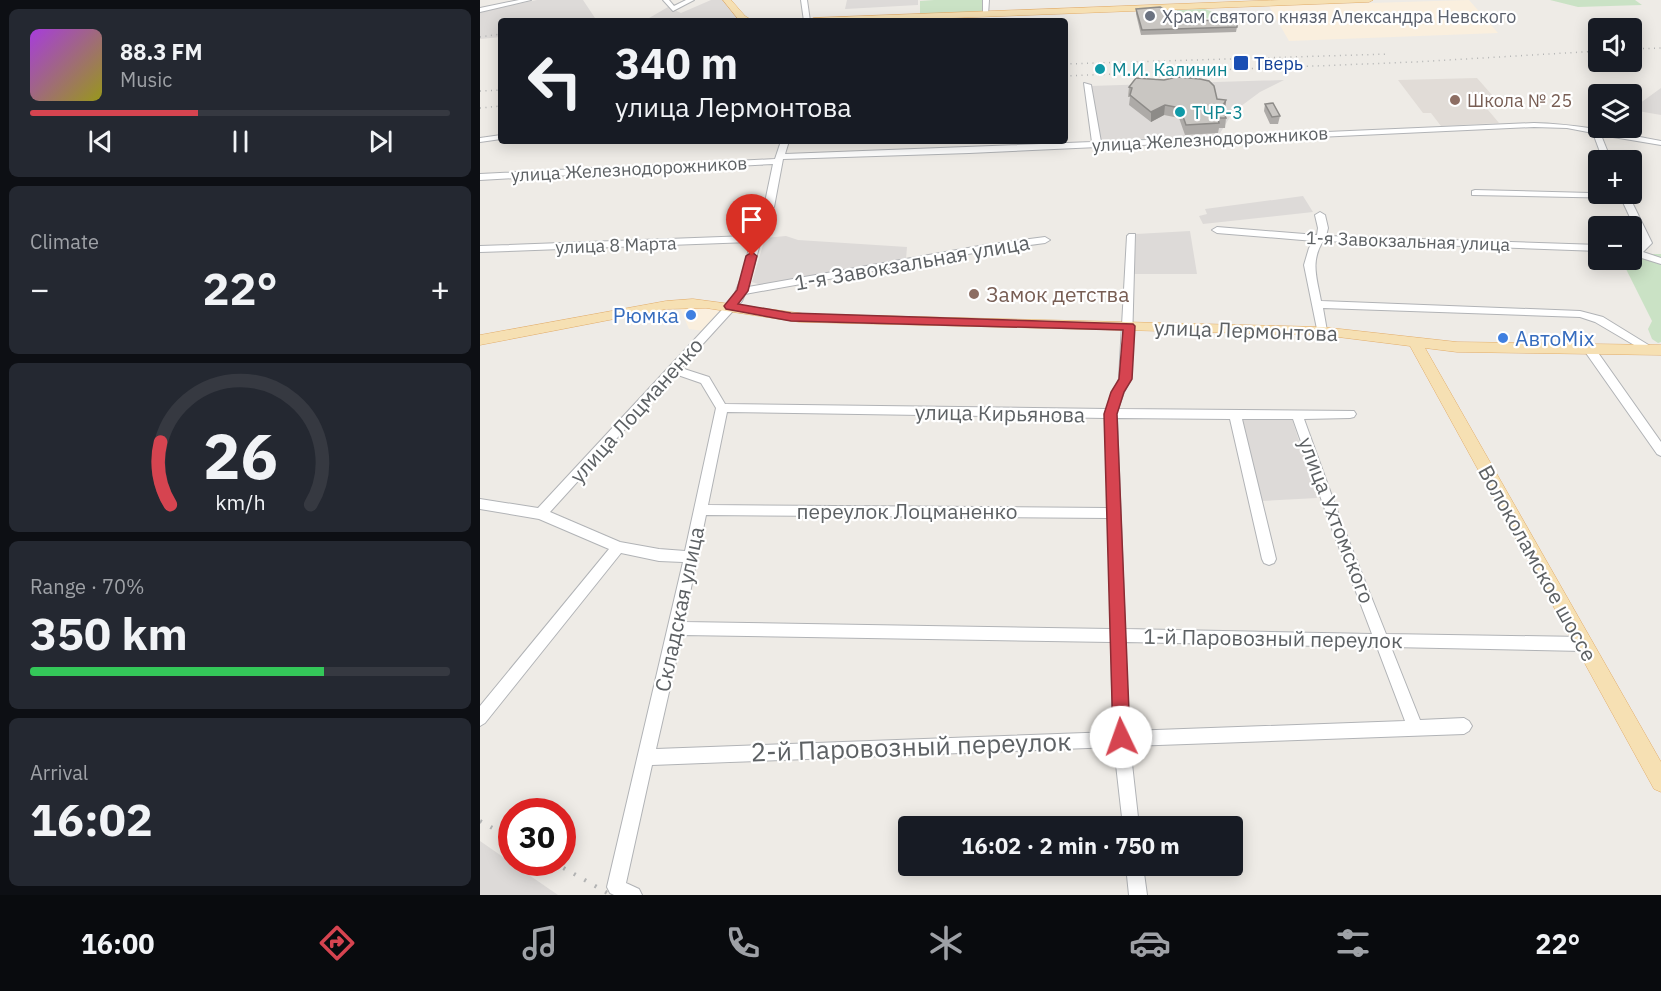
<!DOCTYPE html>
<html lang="en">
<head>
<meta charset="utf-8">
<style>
  :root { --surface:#171b24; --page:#242831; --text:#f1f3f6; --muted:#9ea1a6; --line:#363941; --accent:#d64450 }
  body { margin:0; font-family:"IBM Plex Sans",sans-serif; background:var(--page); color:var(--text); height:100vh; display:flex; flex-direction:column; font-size:22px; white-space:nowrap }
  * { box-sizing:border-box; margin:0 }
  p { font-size:20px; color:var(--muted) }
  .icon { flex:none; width:33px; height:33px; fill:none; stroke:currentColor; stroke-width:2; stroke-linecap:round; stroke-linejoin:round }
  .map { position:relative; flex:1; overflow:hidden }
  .drawer { display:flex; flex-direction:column; gap:9px; padding:9px; background:#0d0f14; width:480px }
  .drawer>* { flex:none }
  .top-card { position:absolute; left:18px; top:18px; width:570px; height:126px; border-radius:6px; box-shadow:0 3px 15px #0003; background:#171b24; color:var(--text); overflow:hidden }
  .buttons { position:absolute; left:1108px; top:18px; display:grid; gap:12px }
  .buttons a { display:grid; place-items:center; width:54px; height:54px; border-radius:6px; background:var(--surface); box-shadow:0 3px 15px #0003; font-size:30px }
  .speed { position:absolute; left:18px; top:798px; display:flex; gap:12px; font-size:30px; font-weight:700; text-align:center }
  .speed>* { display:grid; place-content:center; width:78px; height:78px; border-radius:50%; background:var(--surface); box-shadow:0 3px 15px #0003; line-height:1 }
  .speed .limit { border:9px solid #d22; background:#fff; color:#111 }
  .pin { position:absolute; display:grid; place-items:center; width:51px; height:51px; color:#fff; margin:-62px -26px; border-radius:50% 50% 50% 0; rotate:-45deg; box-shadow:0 0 6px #0007 }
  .pin .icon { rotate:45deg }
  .me { position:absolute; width:66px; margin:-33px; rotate:357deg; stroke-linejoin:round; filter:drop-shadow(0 0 4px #0008) }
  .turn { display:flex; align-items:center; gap:21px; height:126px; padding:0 18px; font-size:27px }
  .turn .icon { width:78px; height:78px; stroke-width:2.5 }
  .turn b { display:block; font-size:42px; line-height:51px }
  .big { font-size:45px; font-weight:700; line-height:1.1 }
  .drawer .card { flex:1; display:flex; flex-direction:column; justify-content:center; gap:9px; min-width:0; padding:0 21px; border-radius:9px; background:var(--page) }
  .drawer .dial { align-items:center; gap:0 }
  .dial svg { height:156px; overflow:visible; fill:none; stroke:var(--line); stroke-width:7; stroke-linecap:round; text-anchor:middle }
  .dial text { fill:var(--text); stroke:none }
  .song { display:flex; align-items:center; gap:18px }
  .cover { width:72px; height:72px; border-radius:9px; background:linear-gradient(135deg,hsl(280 70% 55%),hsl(60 70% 35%)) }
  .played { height:6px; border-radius:3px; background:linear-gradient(90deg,var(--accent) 40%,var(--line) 40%) }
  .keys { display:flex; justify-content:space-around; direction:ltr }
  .heat { display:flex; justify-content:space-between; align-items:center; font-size:33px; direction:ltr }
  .charge { height:9px; border-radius:4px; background:linear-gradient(90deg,#34c759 70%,var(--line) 0) }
  .trip { position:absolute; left:418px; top:816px; width:345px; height:60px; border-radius:6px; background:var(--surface); box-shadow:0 3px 15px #0003; font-weight:700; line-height:60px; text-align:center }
  .tab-bar { display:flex; height:96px; justify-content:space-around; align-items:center; background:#090b0e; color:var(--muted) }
  .tab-bar .icon { width:42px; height:42px }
  .tab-bar .current { color:var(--accent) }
  .tab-bar b { font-size:27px; color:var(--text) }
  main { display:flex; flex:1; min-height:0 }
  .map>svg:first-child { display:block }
  .commercial { fill:#faefde }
  .industrial { fill:#dddad8 }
  .education { fill:#e1dcd7 }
  .green { fill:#cae2c5 }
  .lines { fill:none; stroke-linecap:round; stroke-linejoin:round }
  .minor-casing { stroke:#b1b3b6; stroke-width:2 }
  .major-casing { stroke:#e2ad6b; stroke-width:1 }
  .minor { fill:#fff; fill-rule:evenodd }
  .major { fill:#f6e0b3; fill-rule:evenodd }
  .rail-far1 { stroke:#b3b4b4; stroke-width:1.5; stroke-dasharray:1 4.5; stroke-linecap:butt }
  .rail { stroke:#b3b4b4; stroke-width:4; stroke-dasharray:2 10; stroke-linecap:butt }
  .wall { fill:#adaaa7 }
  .shaded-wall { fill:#8d8b88 }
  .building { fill:#c9c6c2; stroke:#8d8b88; stroke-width:1.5 }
  .route { fill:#d64450; stroke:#8b2c34; stroke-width:1.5 }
  .worship-dot { fill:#6b7280; stroke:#fff; stroke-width:2 }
  .transit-dot { fill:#1a4fb4; stroke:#fff; stroke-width:2 }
  .culture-dot { fill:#0f9aa8; stroke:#fff; stroke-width:2 }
  .education-dot { fill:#8d6e63; stroke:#fff; stroke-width:2 }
  .shop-dot { fill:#3f7fe0; stroke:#fff; stroke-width:2 }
  .labels { text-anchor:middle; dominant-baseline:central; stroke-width:4.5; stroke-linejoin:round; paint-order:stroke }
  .far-worship-label { font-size:18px; fill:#5b616d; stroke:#fff; text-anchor:start }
  .far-transit-label { font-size:18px; fill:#164399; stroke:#fff; text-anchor:start }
  .far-culture-label { font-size:18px; fill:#0d838f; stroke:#fff; text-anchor:start }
  .far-education-label { font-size:18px; fill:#785e54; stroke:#fff; text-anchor:start }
  .far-street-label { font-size:18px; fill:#5d6164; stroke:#fff }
  .street-label { font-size:21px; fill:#5d6164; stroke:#fff }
  .education-label { font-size:21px; fill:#785e54; stroke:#fff; text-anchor:start }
  .shop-label { font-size:21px; fill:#366cbe; stroke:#fff; text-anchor:end }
  .near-street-label { font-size:26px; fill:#5d6164; stroke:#fff }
</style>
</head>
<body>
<main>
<section class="drawer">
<div class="card">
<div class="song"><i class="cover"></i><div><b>88.3 FM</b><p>Music</p></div></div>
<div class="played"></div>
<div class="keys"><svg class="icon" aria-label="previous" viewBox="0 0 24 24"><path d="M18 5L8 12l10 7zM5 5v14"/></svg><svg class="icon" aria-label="pause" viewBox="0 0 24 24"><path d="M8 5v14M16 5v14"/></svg><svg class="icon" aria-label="next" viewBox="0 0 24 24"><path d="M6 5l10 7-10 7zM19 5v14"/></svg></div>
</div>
<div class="card"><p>Climate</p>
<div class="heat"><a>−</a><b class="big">22°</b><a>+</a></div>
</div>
<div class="card dial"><svg viewBox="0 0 100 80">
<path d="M14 69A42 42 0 1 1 86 69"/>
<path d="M14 69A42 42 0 0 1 9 37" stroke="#d64450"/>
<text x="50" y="56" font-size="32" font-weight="700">26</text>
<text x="50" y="72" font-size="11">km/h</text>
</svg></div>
<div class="card"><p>Range · 70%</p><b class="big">350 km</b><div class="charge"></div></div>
<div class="card"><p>Arrival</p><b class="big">16:02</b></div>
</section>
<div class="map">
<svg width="1181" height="895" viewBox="0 0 1181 895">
  <rect width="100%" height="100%" fill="#eeebe6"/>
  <path class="commercial" d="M 989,0 L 1018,33 L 809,41 L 789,6 Z
    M 225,305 L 243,308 L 224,331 L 209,329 L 200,308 Z"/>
  <path class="industrial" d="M 57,0 L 103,0 L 117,21 L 21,21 L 21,37 L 0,39 L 0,12 Z
    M 231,0 L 245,0 L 261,21 L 164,21 L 188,7 L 201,13 Z
    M 367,0 L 438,0 L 438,5 L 365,9 Z
    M 804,80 L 780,92 L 753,112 L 739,135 L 620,141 L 610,86 Z
    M 1181,88 L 1181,115 L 1152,110 L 1152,109 Z
    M 823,196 L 833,212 L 723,224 L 719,216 L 727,214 L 725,209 Z
    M 710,231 L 717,274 L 654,274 L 656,234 Z
    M 306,236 L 318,240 L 427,247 L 426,259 L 281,285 L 272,282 L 285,238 Z
    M 812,419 L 837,498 L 781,501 L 761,420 Z
    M 0,841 L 78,895 L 0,895 Z"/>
  <path class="education" d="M 997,78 L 1019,103 L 1003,104 L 1019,123 L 961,126 L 951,113 L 943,113 L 918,80 Z"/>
  <path class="green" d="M 454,0 L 503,0 L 502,12 L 440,14 L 440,1 Z
    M 1070,0 L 1155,0 L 1162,5 L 1098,7 Z
    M 725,9 L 743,16 L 743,18 L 701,19 L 697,10 Z
    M 1165,254 L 1181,254 L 1181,342 L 1178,343 L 1172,339 L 1168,329 L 1172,321 L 1142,261 Z"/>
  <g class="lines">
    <defs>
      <path id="minor" d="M 39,0 L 51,0 L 0,12 L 0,8 Z
        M 183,0 L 189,0 L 194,6 L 206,0 L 214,0 L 193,11 Z
        M 321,0 L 327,0 L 330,21 L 324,21 Z
        M 503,0 L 509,0 L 508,15 L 503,14 Z
        M 604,83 L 611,85 L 621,142 L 1054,123 C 1097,124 1139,133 1181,141 L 1181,145 L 1121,135 L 1131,160 L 1123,160 L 1113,133 L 1087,128 L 1054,127 L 489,153 L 303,159 L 294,207 L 289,210 L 284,207 L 293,164 L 0,180 L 0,174 L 295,159 L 301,141 L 309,141 L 305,154 L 612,142 Z
        M 21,135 L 21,139 L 0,142 L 0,138 Z
        M 995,190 L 1148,194 L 1172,243 L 1163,252 L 1181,258 L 1181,264 L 1152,255 L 1152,246 L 1159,246 L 1162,243 L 1141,198 L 992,195 L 992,191 Z
        M 840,212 L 845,215 L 848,228 L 846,236 L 1119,245 L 1119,251 L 843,241 C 830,262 837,278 841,301 L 1100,311 L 1123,317 L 1175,349 L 1170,353 L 1166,352 L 1115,322 L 1100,317 L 843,308 L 847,331 L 842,335 L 838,334 L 824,265 L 829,248 L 834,241 L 737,233 L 732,230 L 737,227 L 837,235 L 838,228 L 835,215 Z
        M 272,231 L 277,234 L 280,244 L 268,287 L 505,245 L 565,237 L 570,240 L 565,243 L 505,251 L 265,294 L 262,301 L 201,368 L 229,377 L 245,404 L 627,409 L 639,379 L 647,236 L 649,234 L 655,234 L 651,379 L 644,392 L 638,409 L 874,411 L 876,414 L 874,417 L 870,418 L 824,419 L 861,521 L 906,634 L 1103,637 L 1108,639 L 1110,644 L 1108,649 L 1103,651 L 911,647 L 940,720 L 984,718 L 989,721 L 992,726 L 989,731 L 984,734 L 650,746 L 659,826 L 643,826 L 634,747 L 172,765 L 146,883 L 159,889 L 162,895 L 134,895 L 130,893 L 127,887 L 203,562 L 179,561 L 141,553 L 5,723 L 0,726 L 0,706 L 129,549 L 59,519 L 0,509 L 0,499 L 58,508 L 253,298 L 263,273 L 270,244 L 270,242 L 0,252 L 0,246 L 268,236 L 269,232 ZM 195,374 L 221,383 L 236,408 L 205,551 L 179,549 L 140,542 L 70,512 ZM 247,412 L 625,418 L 628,508 L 228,505 ZM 637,418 L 750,419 L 782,559 L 784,563 L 789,565 L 794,563 L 796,559 L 762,419 L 813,419 L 849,521 L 892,634 L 645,629 ZM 226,515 L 628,518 L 631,629 L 204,622 ZM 202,635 L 631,642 L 633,732 L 176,749 ZM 645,642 L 897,647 L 925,721 L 649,731 Z
        M 1110,346 L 1114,347 L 1181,442 L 1181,456 L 1177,454 L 1106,353 L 1105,350 Z
        M 646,866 L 663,866 L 667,895 L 649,895 Z"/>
      <path id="major" d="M 243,0 L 251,0 L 265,16 L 273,21 L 259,20 Z
        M 801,0 L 893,0 L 889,2 L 393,21 L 329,21 L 333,18 Z
        M 213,299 L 326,314 L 842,327 L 977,342 L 1181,345 L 1181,355 L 977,352 L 945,348 L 1181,762 L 1181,792 L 1174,789 L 930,346 L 842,335 L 319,322 L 226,308 L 186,309 L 0,345 L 0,335 L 186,301 Z"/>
    </defs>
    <use href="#minor" class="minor-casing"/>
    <use href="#major" class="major-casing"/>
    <use href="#minor" class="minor"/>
    <use href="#major" class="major"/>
    <path class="rail-far1" d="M 0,37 L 21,34
      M 1152,49 L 1181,48
      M 585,64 L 909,54
      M 585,76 L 935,62 L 1119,51
      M 0,91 L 21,90
      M 0,108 L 21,106"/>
    <path class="rail" d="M 0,821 L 32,839
      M 73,862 L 131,895"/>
  </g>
  <path class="wall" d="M 656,9 L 685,21 L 757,27 L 756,32 L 661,35 L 656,14 Z
    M 649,87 L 746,100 L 744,112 L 746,118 L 745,128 L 739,128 L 738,133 L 705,135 L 699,118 L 684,115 L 671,122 L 649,105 L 650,97 L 648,97 Z
    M 785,104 L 800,116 L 798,124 L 790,124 L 784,111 Z"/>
  <path class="shaded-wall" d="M 746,100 L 745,110 L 741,117 L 742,107 Z
    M 685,105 L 684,115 L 671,122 L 671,112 Z"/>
  <path class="building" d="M 680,7 L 684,9 L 685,21 L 757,20 L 757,27 L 662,30 L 656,9 Z
    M 697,77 L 720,79 L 729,81 L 734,86 L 737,99 L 746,100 L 742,107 L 746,118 L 738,118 L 739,123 L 706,125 L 700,108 L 685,105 L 671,112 L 650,95 L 652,88 L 649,87 L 656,78 L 684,80 Z
    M 793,103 L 800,116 L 792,117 L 785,104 Z"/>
  <path class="route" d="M 272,252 L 277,256 L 268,291 L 258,304 L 311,313 L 653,324 L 655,326 L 652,379 L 644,392 L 637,414 L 650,737 L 648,744 L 641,746 L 635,744 L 633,737 L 624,414 L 631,392 L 639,379 L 643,330 L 311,321 L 246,309 L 244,306 L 257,290 L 266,256 Z"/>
  <circle class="worship-dot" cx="670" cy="16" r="6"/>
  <rect class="transit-dot" x="753" y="55" width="16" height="16" rx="3"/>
  <g class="culture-dot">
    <circle cx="620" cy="69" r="6"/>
    <circle cx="700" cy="112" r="6"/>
  </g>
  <g class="education-dot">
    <circle cx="975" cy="100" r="6"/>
    <circle cx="494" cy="294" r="6"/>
  </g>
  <g class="shop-dot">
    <circle cx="211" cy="315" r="6"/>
    <circle cx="1023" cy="338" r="6"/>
  </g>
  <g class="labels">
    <g class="far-worship-label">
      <text x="682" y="16">Храм святого князя Александра Невского</text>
    </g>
    <g class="far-transit-label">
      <text x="774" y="63">Тверь</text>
    </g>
    <g class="far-culture-label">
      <text x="632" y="69">М.И. Калинин</text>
      <text x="712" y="112">ТЧР-3</text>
    </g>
    <g class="far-education-label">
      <text x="987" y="100">Школа № 25</text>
    </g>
    <g class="far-street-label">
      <text transform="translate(730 139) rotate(-3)">улица Железнодорожников</text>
      <text transform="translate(149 169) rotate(-3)">улица Железнодорожников</text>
      <text transform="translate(928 241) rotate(2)">1-я Завокзальная улица</text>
      <text transform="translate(136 245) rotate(-2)">улица 8 Марта</text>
    </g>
    <g class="street-label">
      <text transform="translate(432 262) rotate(-10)">1-я Завокзальная улица</text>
      <text transform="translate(766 330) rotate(2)">улица Лермонтова</text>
      <text transform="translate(156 410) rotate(-48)">улица Лоцманенко</text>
      <text transform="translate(520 413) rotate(1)">улица Кирьянова</text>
      <text x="427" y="511">переулок Лоцманенко</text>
      <text transform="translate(857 520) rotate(69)">улица Ухтомского</text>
      <text transform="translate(1058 563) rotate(61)">Волоколамское шоссе</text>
      <text transform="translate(199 609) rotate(-78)">Складская улица</text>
      <text transform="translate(793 638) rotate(1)">1-й Паровозный переулок</text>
    </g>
    <g class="education-label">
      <text x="506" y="294">Замок детства</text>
    </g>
    <g class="shop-label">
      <text x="199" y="315">Рюмка</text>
      <text x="1035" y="338" text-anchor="start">АвтоMix</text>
    </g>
    <g class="near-street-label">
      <text transform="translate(431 746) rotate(-2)">2-й Паровозный переулок</text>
    </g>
  </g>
</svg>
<div class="buttons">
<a><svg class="icon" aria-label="sound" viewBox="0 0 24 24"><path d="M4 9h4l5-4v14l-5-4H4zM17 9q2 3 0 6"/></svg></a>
<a><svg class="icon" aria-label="layers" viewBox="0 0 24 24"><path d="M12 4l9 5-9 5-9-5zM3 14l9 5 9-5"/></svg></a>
<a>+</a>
<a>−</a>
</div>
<div class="speed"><div class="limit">30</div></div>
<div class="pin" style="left:272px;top:256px;background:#d93025"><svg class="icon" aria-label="arrive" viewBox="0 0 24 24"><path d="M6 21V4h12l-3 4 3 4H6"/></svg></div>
<svg class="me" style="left:641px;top:737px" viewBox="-20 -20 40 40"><circle r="19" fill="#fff"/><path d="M0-13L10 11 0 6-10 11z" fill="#d64450"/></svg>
<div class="trip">16:02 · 2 min · 750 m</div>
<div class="top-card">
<div class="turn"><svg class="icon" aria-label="left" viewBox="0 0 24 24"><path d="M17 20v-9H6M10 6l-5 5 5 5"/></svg><div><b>340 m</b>улица Лермонтова</div></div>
</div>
</div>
</main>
<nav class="tab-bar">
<b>16:00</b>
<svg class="icon current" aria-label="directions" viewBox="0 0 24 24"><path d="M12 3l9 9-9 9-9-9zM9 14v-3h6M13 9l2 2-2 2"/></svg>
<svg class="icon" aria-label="music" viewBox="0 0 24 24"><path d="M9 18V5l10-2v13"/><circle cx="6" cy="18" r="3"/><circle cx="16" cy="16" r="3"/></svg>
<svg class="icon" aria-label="phone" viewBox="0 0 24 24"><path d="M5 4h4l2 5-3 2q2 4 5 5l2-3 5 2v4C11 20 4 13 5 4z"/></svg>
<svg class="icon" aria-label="climate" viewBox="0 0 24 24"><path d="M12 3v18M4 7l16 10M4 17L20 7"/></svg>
<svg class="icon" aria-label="car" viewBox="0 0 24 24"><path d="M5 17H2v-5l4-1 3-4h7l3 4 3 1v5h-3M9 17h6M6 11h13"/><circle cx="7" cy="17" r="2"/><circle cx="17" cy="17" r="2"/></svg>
<svg class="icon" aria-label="filters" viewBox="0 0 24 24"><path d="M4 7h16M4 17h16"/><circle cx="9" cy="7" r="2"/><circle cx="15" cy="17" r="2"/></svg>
<b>22°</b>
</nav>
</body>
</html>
